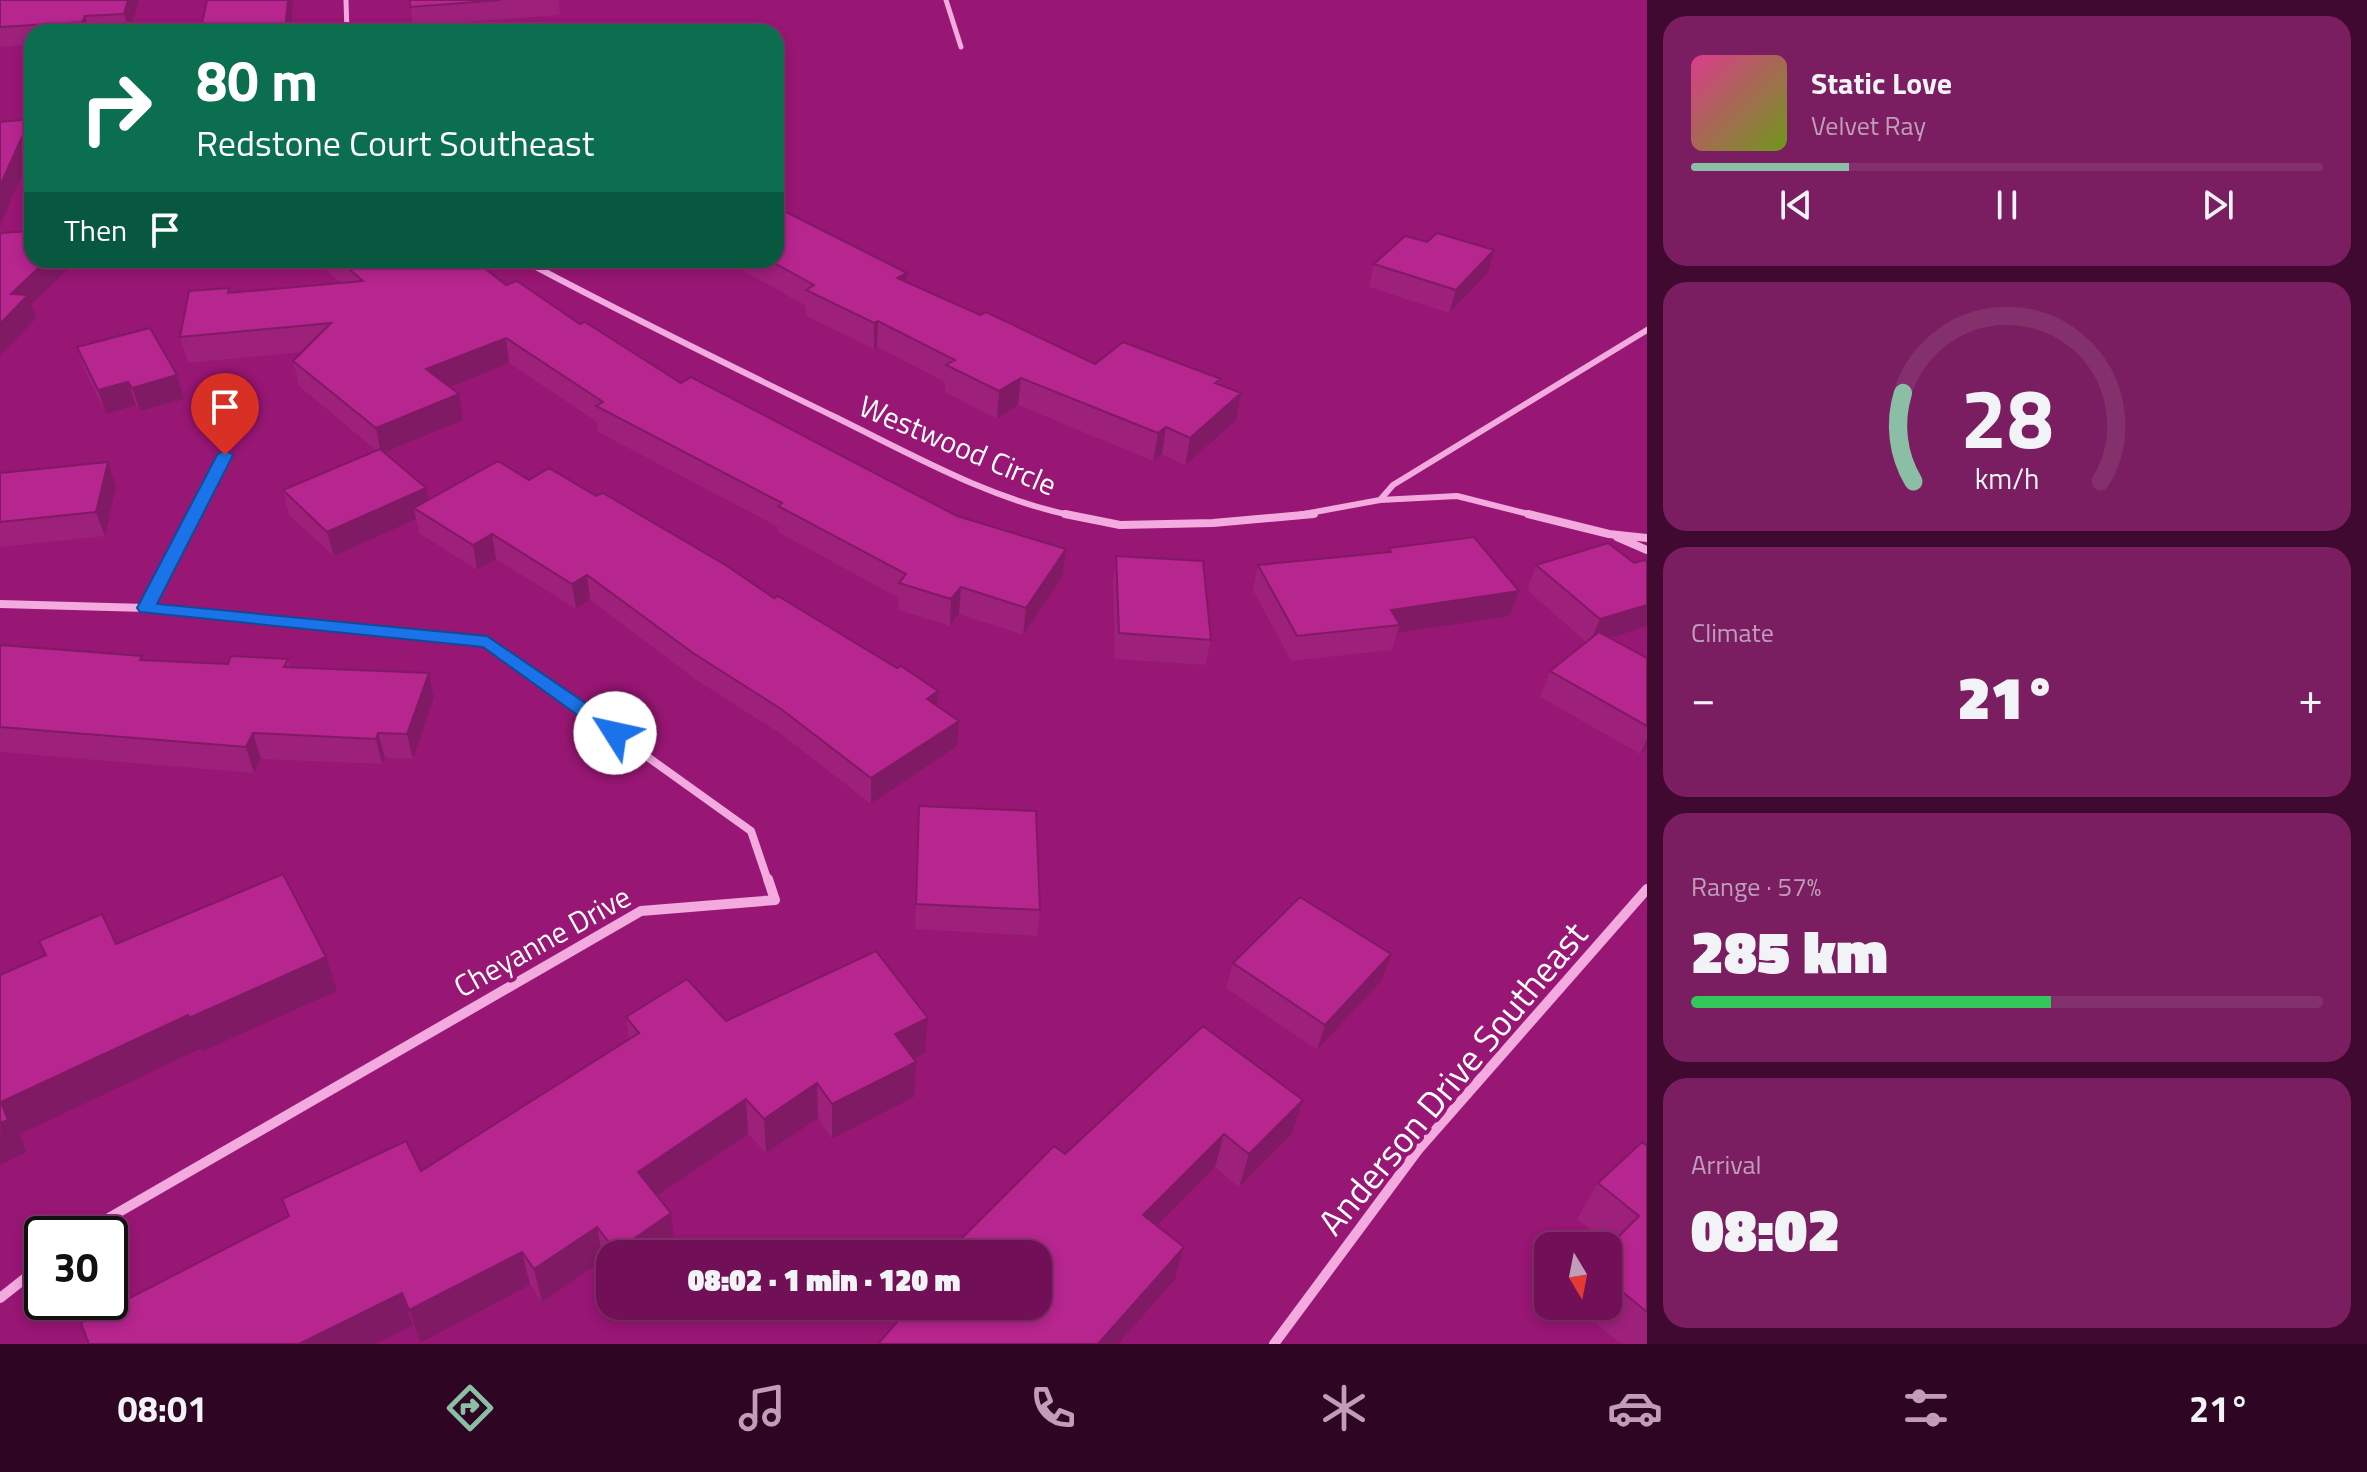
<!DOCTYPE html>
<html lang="en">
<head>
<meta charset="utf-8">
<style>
  :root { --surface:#721057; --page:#7a1e61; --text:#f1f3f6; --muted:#c19dba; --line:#84306d; --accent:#8abfa5 }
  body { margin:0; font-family:"Titillium Web",sans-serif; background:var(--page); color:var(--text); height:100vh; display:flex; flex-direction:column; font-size:30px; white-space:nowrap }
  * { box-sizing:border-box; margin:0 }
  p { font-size:26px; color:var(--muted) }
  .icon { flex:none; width:44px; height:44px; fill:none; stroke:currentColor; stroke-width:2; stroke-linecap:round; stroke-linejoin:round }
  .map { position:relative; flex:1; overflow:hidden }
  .sheet { display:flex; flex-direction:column; gap:16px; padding:16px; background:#3f0930; width:720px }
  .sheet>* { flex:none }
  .hud { position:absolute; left:24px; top:24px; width:760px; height:244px; border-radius:24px; box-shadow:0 4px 12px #0003,0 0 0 2px var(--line); background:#0b6e4f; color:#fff; overflow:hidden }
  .needle { width:52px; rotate:170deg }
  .buttons { position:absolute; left:1534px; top:1232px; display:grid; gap:16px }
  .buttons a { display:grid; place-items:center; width:88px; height:88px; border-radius:16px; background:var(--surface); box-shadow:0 4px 12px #0003,0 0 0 2px var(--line); font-size:40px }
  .speed { position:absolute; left:24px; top:1216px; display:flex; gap:16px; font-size:40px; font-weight:700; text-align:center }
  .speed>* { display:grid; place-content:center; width:104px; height:104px; border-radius:50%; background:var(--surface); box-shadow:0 4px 12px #0003,0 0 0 2px var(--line); line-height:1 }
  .speed .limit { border:4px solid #111; border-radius:12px; background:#fff; color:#111 }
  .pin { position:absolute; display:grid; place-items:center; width:68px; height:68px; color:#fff; margin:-82px -34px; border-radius:50% 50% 50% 0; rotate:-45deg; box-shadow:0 0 8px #0007 }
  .pin .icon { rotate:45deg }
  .me { position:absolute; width:88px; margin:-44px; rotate:305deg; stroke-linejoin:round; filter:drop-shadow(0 0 6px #0008) }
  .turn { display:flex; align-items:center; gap:28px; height:168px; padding:0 40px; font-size:36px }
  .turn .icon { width:104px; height:104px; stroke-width:2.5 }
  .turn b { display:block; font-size:56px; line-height:68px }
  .then { display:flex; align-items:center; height:76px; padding:0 40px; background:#0003; gap:16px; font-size:30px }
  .big { font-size:60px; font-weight:800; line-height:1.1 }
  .sheet .card { flex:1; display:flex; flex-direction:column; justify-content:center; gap:12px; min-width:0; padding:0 28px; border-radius:24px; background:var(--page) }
  .sheet .dial { align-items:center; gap:0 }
  .dial svg { height:208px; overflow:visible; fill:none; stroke:var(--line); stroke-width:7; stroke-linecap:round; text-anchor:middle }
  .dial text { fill:var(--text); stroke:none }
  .song { display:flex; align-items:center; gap:24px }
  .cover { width:96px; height:96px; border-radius:12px; background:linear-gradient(135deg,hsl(330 70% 55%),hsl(80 70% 35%)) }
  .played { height:8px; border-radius:4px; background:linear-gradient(90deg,var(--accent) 25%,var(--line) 25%) }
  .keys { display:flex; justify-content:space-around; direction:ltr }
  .heat { display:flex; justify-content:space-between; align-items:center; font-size:44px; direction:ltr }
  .charge { height:12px; border-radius:6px; background:linear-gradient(90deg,#34c759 57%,var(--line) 0) }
  .trip { position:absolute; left:596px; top:1240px; width:456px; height:80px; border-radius:24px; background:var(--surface); box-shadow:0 4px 12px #0003,0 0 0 2px var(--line); font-weight:800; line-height:80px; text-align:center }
  .tabs { display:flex; height:128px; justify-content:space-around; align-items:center; background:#2e0623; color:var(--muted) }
  .tabs .icon { width:56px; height:56px }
  .tabs .active { color:var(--accent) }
  .tabs b { font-size:36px; color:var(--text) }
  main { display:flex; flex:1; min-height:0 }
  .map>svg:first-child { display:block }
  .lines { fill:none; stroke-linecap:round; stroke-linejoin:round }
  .street-far3 { stroke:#f2aadf; stroke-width:5 }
  .street-far2 { stroke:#f2aadf; stroke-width:6 }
  .street-far1 { stroke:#f2aadf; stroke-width:8 }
  .street { stroke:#f2aadf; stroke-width:10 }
  .wall { fill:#9d207b }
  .shaded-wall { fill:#801a64 }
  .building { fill:#b7258f; stroke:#801a64; stroke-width:2 }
  .route { fill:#1a73e8; stroke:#114b97; stroke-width:2 }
  .labels { text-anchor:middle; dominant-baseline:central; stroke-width:8; stroke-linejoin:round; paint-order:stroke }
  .street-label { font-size:30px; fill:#fff; stroke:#981674 }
  .near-street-label { font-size:36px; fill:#fff; stroke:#981674 }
</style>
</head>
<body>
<main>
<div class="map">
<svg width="1647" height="1344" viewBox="0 0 1647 1344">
  <rect width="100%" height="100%" fill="#981674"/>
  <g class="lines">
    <path class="street-far3" d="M 346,0 L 347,32
      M 946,0 L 961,47"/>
    <path class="street-far2" d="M 523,260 C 625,315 729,365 833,416 C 911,454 989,499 1074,516
      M 1380,500 L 1457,496 L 1536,516
      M 194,516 L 225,455
      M 1293,516 L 1380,500 L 1393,485 L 1647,330"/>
    <path class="street-far1" d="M 1065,514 L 1120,525 L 1213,523 L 1314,514
      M 1528,514 L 1609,534 L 1647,538
      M 1617,537 L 1647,550
      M 0,604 L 146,608 L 487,642 L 751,831 L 768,881
      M 146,608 L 195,514"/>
    <path class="street" d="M 81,1234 L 641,911 L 775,900 L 768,879
      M 0,1298 L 42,1265
      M 1274,1344 L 1418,1150 L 1647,889"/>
  </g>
  <path class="wall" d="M 0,0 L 139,0 L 130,32 L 32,32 L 32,45 L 0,47 Z
    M 410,0 L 559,0 L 560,15 L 413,26 Z
    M 314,260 L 474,260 L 506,285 L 580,324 L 681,383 L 957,516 L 1066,549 L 1063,576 L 1023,635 L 959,614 L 950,626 L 898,610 L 899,598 L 778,532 L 778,527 L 598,432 L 597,422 L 509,363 L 450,387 L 463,420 L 384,453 L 429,500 L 529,480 L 774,598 L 938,691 L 937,705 L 957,746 L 871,804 L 781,734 L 695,679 L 590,600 L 576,609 L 496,559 L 477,570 L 419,533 L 416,519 L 334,556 L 289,515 L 283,490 L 377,451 L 299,386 L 293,361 L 302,352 L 188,363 L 180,337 L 229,288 L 230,293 L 341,283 Z
    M 725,260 L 776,260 L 907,273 L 907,282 L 1095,364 L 1221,379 L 1220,384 L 1236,420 L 1185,466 L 1162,454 L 1153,461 L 1018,405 L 997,419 L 945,392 L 945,382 L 877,347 L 874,349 L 806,316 L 806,306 Z
    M 1374,264 L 1488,273 L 1449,313 L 1369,287 Z
    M 77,347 L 177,375 L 184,399 L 140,411 L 136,405 L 106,414 L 85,371 Z
    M 108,462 L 116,487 L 105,536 L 0,547 L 0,473 Z
    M 1608,543 L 1610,638 L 1647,658 L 1647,748 L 1640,754 L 1540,697 L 1550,671 L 1586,642 L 1527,590 L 1536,565 Z
    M 1389,548 L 1510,616 L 1397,633 L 1392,650 L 1291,661 L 1253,590 L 1258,565 L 1388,552 Z
    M 1116,556 L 1211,640 L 1205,665 L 1115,659 L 1113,581 Z
    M 0,645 L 144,660 L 228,664 L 288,659 L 290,667 L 429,673 L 434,698 L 413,759 L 385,758 L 382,764 L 261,759 L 254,773 L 0,752 Z
    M 918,831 L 1040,910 L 1037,936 L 915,929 Z
    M 1233,963 L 1382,980 L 1317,1050 L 1226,988 Z
    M 626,1017 L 726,1021 L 925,1053 L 913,1059 L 914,1097 L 832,1139 L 818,1118 L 766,1153 L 748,1134 L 657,1196 L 671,1213 L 675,1247 L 665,1254 L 610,1254 L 610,1269 L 603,1260 L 542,1302 L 530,1285 L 420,1343 L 413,1325 L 376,1344 L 421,1171 L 629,1039 Z
    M 1303,1100 L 1292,1134 L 1239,1187 L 1215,1167 L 1157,1226 L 1184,1247 L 1175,1279 L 1038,1254 L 956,1254 L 958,1242 L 1065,1154 Z
    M 1647,1146 L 1647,1344 L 1621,1344 L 1576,1306 L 1608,1306 L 1608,1247 L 1610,1245 L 1577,1219 L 1598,1183 Z"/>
  <path class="shaded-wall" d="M 128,0 L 139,0 L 130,32 L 124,14 Z
    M 288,0 L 293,0 L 291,32 L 281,32 Z
    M 85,16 L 90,32 L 85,32 L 82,22 Z
    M 30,119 L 32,127 L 32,151 L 0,226 L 0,186 Z
    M 32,231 L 32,260 L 24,250 Z
    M 1494,250 L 1488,273 L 1449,313 L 1456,290 Z
    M 47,260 L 64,260 L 67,270 L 31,305 L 36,318 L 0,356 L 0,324 L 11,294 Z
    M 907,273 L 906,299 L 897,278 Z
    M 878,321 L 877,347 L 874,349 L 874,323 Z
    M 506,338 L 509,363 L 431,395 L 426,369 Z
    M 177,375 L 184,399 L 140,411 L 132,388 Z
    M 1021,378 L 1018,405 L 997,419 L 999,391 Z
    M 128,382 L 136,405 L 106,414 L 98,390 Z
    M 1241,393 L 1236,420 L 1185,466 L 1190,438 Z
    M 459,394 L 463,420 L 381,454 L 376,428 Z
    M 1166,427 L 1162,454 L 1153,461 L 1158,433 Z
    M 108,462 L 116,487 L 105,536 L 96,512 Z
    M 426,488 L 431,513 L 414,508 L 416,519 L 334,556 L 327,532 Z
    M 492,534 L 496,559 L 477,570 L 473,545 Z
    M 1066,549 L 1063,576 L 1023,635 L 1026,608 Z
    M 587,575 L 590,600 L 576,609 L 572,584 Z
    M 961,587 L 959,614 L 950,626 L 951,599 Z
    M 1519,591 L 1510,616 L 1397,633 L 1400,625 L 1391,610 Z
    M 1647,605 L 1647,626 L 1589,645 L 1600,619 Z
    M 429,673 L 434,698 L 413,759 L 407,734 Z
    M 938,691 L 936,717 L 927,699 Z
    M 959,721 L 957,746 L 871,804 L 871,778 Z
    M 253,733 L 261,759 L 254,773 L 246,747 Z
    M 378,733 L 385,758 L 382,764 L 376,739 Z
    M 1647,739 L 1647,748 L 1640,754 Z
    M 1391,954 L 1382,980 L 1317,1050 L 1325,1025 Z
    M 326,957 L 337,991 L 203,1051 L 189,1018 Z
    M 188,1015 L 202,1048 L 20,1134 L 26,1152 L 0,1165 L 1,1102 Z
    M 928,1018 L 925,1053 L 893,1069 L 895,1034 Z
    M 916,1062 L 914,1097 L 832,1139 L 832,1104 Z
    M 817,1083 L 818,1118 L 766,1153 L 764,1119 Z
    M 746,1099 L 748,1134 L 642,1206 L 638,1172 Z
    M 1303,1100 L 1292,1134 L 1239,1187 L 1249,1154 Z
    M 1224,1134 L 1215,1167 L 1135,1248 L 1143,1215 Z
    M 671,1213 L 675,1247 L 665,1254 L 617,1254 L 616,1251 Z
    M 597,1227 L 603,1260 L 542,1302 L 534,1269 Z
    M 1184,1247 L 1175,1279 L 1118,1344 L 1098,1344 Z
    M 522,1252 L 530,1285 L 420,1343 L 409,1310 Z
    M 402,1293 L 413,1325 L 376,1344 L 299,1344 Z"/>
  <path class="building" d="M 0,0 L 128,0 L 124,14 L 85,16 L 82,22 L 0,27 Z
    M 207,0 L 288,0 L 285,30 L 281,30 L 281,32 L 200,32 Z
    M 410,0 L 501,0 L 410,7 Z
    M 30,119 L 0,186 L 0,122 Z
    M 776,207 L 907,273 L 897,278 L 980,315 L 986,312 L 1095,364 L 1123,342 L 1221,379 L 1215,383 L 1241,393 L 1190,438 L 1166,427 L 1158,433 L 1021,378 L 999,391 L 946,365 L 955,360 L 878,321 L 874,323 L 806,290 L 814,285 L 769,260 L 776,260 Z
    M 32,231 L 24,250 L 32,249 L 32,260 L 47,260 L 11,294 L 28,295 L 0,324 L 0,233 Z
    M 1437,233 L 1494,250 L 1456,290 L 1374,264 L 1405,236 L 1427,242 Z
    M 338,260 L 474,260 L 506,285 L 517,281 L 580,324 L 585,322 L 681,383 L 691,377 L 957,516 L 1066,549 L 1026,608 L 961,587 L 951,599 L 899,583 L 906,574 L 778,506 L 782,503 L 596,406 L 603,402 L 506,338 L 426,369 L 459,394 L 376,428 L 293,361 L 331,323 L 180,337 L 189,291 L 229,288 L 228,293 L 363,281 Z
    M 150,328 L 177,375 L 132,388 L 128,382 L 98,390 L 77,347 Z
    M 380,449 L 426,488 L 327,532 L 283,490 Z
    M 498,461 L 529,480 L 549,468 L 596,496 L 603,493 L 727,566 L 774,598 L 778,596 L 897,668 L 901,666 L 938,691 L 927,699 L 959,721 L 871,778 L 781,709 L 693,653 L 587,575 L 572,584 L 492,534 L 473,545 L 414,508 Z
    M 108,462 L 96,512 L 0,522 L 0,473 Z
    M 1474,537 L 1519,591 L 1391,610 L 1400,625 L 1297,636 L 1258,565 L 1391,552 L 1389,548 Z
    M 1608,543 L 1634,563 L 1645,560 L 1647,561 L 1647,605 L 1600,619 L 1536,565 Z
    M 1116,556 L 1203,561 L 1211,640 L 1119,633 Z
    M 1599,632 L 1647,658 L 1647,726 L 1550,671 Z
    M 0,645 L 142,656 L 140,660 L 228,664 L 231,656 L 288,659 L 284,667 L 429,673 L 407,734 L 378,733 L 376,739 L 253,733 L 246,747 L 0,727 Z
    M 919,806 L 1036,811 L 1040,910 L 916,904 Z
    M 283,874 L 326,957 L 189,1018 L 188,1015 L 1,1102 L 8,1120 L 0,1123 L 0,975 L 46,955 L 39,941 L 102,914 L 116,944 Z
    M 1300,897 L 1391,954 L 1325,1025 L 1233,963 Z
    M 876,951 L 928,1018 L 895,1034 L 916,1062 L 832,1104 L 817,1083 L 764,1119 L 746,1099 L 638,1172 L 671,1213 L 616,1251 L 597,1227 L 534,1269 L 522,1252 L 409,1310 L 402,1293 L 299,1344 L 89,1344 L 81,1323 L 289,1216 L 282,1199 L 406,1141 L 421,1171 L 639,1033 L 626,1017 L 687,979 L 726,1021 Z
    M 1203,1026 L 1303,1100 L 1249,1154 L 1224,1134 L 1143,1215 L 1184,1247 L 1098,1344 L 878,1344 L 911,1306 L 1038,1306 L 1038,1254 L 958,1254 L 963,1247 L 958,1242 L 1054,1146 L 1065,1154 Z
    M 1642,1142 L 1647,1146 L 1647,1312 L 1608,1280 L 1608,1247 L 1639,1216 L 1598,1183 Z"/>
  <path class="route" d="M 225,450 L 233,455 L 157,604 L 487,636 L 622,728 L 624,733 L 622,737 L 608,737 L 483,647 L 140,612 L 137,608 L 217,455 Z"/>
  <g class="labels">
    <g class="street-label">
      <text transform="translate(958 445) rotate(23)">Westwood Circle</text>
      <text transform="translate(542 941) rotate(-29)">Cheyanne Drive</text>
    </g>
    <g class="near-street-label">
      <text transform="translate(1452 1078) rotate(-50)">Anderson Drive Southeast</text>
    </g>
  </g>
</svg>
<div class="buttons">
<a><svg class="needle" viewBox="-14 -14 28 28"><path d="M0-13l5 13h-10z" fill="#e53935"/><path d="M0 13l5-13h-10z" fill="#c19dba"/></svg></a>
</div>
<div class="speed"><div class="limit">30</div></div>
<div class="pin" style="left:225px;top:455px;background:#d93025"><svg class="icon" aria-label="arrive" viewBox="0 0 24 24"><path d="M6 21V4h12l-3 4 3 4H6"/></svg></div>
<svg class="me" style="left:615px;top:733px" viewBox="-20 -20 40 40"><circle r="19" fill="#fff"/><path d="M0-13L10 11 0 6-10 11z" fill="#1a73e8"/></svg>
<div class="trip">08:02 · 1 min · 120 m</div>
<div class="hud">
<div class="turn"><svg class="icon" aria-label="right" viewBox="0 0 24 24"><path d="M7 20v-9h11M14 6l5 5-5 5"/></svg><div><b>80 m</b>Redstone Court Southeast</div></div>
<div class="then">Then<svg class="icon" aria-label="arrive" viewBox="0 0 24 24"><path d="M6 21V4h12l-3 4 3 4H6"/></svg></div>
</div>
</div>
<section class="sheet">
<div class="card">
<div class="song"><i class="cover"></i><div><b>Static Love</b><p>Velvet Ray</p></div></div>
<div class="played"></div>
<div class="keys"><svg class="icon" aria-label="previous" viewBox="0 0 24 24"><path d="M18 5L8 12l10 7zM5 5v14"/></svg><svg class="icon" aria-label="pause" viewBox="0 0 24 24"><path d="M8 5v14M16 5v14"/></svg><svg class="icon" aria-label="next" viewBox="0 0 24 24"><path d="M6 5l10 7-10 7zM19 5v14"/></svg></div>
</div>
<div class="card dial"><svg viewBox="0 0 100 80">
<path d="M14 69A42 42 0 1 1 86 69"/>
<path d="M14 69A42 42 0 0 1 10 35" stroke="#8abfa5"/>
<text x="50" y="56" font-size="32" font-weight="700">28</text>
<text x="50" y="72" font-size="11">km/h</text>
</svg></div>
<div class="card"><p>Climate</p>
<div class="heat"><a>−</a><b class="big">21°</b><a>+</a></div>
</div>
<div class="card"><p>Range · 57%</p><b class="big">285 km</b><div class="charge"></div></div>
<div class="card"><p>Arrival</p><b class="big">08:02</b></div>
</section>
</main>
<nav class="tabs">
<b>08:01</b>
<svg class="icon active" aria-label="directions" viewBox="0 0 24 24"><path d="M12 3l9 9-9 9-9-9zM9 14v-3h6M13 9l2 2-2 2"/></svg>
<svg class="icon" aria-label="music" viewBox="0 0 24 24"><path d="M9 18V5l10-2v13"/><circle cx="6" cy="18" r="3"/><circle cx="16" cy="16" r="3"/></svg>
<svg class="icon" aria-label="phone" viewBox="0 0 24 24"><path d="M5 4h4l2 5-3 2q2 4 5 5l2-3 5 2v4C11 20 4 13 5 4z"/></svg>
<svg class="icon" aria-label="climate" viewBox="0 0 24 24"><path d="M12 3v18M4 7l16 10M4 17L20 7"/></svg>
<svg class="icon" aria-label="car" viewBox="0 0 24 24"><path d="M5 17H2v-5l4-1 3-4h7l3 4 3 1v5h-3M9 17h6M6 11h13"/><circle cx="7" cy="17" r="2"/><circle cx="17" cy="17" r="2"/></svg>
<svg class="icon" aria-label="filters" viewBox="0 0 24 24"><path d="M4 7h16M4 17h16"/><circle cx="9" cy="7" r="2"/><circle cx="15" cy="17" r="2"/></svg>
<b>21°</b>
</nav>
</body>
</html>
